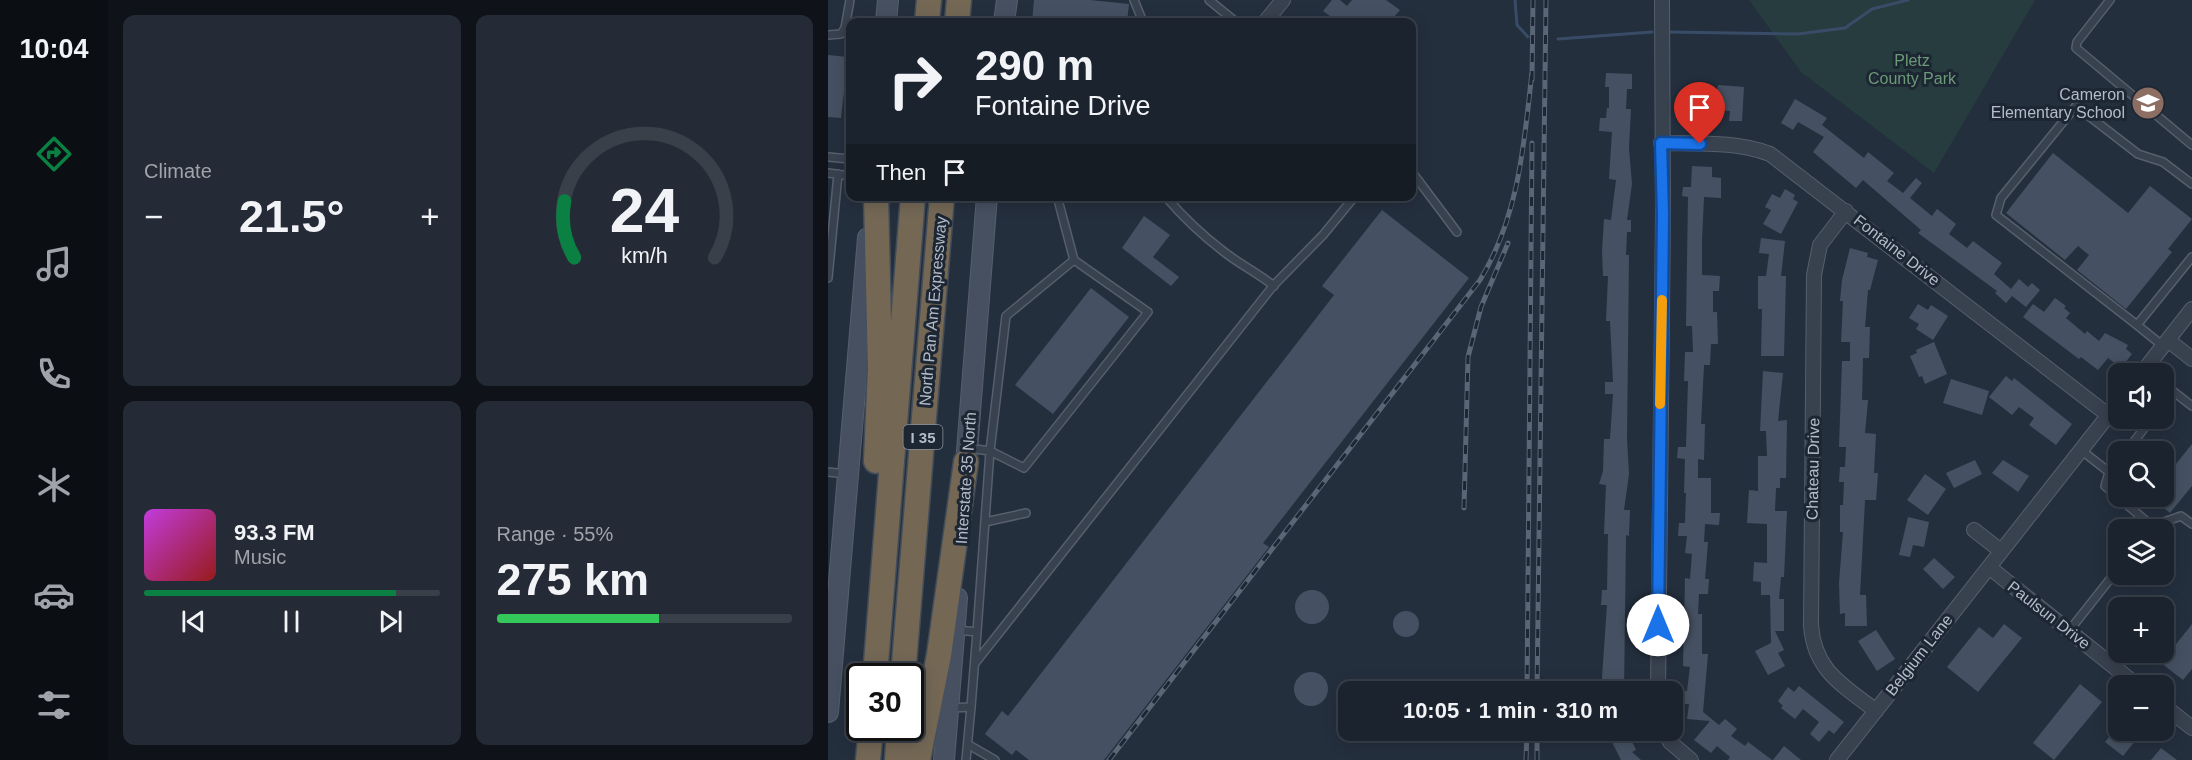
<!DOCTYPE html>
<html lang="en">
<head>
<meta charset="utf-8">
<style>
  :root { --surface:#1b232e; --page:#242b36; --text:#f1f3f6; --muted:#a0a4aa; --line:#39404a; --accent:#0b8043 }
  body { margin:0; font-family:Arial,sans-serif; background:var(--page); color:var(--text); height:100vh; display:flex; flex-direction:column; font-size:22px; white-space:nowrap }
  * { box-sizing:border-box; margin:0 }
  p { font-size:20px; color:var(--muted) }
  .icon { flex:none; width:33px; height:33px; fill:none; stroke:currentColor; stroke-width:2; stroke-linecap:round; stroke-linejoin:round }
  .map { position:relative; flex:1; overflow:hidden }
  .details { display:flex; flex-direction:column; gap:15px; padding:15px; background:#0f1319; width:720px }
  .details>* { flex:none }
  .banner { position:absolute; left:18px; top:18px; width:570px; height:183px; border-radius:12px; box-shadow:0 3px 15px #0003,0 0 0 2px var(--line); background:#1b232e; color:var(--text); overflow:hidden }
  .fabs { position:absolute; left:1280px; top:363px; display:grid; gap:12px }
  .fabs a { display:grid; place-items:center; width:66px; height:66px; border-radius:12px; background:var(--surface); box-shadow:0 3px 15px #0003,0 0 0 2px var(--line); font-size:30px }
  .speed { position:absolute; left:18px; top:663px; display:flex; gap:12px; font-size:30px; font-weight:700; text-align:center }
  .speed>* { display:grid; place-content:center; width:78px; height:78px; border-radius:50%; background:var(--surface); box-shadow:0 3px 15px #0003,0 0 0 2px var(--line); line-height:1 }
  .speed .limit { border:3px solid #111; border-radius:9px; background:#fff; color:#111 }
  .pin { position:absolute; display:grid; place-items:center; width:51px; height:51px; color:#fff; margin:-62px -26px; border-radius:50% 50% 50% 0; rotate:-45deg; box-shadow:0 0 6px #0007 }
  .pin .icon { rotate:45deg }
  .me { position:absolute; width:66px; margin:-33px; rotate:0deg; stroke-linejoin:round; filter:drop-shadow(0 0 4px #0008) }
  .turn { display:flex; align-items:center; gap:21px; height:126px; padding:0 30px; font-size:27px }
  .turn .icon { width:78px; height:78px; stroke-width:2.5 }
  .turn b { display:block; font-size:42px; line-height:51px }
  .then { display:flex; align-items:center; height:57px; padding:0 30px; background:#0003; gap:12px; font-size:22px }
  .big { font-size:45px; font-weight:700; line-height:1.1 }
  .details .widget { flex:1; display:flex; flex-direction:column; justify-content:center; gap:9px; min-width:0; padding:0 21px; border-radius:12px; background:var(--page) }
  .details .dial { align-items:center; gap:0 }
  .dial svg { height:156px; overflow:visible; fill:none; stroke:var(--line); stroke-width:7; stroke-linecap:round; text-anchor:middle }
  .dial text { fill:var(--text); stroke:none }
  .song { display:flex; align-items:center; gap:18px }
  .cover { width:72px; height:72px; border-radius:9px; background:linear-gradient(135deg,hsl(290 70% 55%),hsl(0 70% 35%)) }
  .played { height:6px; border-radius:3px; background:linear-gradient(90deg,var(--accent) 85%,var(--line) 85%) }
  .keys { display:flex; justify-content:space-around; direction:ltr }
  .heat { display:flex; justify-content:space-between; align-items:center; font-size:33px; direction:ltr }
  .charge { height:9px; border-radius:4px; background:linear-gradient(90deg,#34c759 55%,var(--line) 0) }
  .details .tiles { flex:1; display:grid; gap:15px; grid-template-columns:repeat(2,1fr) }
  .trip { position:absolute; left:510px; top:681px; width:345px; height:60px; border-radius:12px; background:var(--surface); box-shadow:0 3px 15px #0003,0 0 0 2px var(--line); font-weight:700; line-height:60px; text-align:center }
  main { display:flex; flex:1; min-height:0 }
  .tabs { display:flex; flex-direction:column; width:108px; justify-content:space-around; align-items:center; background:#0b0e12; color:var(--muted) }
  .tabs .icon { width:42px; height:42px }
  .tabs .current { color:var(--accent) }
  .tabs b { font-size:27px; color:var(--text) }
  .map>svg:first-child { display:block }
  .green { fill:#263c3f }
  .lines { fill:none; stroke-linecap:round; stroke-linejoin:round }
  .stream { stroke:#394c67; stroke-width:3 }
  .building { fill:#455162 }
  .service-casing { stroke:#565f6c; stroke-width:10 }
  .minor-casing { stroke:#565f6c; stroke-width:16 }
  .secondary-casing { stroke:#565f6c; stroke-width:22 }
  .motorway-casing { stroke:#434c59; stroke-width:27 }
  .service { stroke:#38414e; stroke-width:7 }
  .minor { stroke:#38414e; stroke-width:14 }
  .secondary { stroke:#465061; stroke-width:20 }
  .motorway { stroke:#746855; stroke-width:24 }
  .rail-casing { stroke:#5a6575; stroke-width:5 }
  .rail { stroke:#1d2633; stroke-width:3; stroke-dasharray:9; stroke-linecap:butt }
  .route-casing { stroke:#114b97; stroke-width:15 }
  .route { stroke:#1a73e8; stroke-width:10 }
  .slow { stroke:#f59e0b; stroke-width:10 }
  .labels { text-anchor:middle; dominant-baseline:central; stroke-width:6; stroke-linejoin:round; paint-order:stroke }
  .shield { fill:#1d2633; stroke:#878f9c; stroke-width:1.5 }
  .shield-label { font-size:15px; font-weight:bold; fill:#b4bcc9 }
  .park-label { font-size:16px; fill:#6b9a76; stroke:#1d2633 }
  .poi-label { font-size:16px; fill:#b4bcc9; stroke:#1d2633; text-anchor:end }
  .street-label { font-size:16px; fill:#b4bcc9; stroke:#1d2633 }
</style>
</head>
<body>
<main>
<nav class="tabs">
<b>10:04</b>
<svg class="icon current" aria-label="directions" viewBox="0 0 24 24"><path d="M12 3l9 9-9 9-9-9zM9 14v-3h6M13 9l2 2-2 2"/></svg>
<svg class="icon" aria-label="music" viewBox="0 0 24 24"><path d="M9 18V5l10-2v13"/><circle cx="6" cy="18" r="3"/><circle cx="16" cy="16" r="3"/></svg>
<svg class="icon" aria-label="phone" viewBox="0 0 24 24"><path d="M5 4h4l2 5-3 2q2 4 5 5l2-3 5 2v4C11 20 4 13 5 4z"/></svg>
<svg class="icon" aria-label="climate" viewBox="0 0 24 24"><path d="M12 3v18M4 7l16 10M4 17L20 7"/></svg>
<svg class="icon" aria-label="car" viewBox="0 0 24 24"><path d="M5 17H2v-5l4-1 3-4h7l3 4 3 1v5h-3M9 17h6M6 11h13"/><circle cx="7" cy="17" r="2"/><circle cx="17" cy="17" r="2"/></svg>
<svg class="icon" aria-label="filters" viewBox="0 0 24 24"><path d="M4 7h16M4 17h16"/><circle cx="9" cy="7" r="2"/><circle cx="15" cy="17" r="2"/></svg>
</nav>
<section class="details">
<div class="tiles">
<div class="widget"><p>Climate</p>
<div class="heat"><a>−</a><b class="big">21.5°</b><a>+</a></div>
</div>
<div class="widget dial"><svg viewBox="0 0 100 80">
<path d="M14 69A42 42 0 1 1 86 69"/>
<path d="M14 69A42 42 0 0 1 9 40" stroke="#0b8043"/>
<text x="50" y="56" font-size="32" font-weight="700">24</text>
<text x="50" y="72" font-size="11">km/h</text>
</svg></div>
<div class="widget">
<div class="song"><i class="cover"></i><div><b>93.3 FM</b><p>Music</p></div></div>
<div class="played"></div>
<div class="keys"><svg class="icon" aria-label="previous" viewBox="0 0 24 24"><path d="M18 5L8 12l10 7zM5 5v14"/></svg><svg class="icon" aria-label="pause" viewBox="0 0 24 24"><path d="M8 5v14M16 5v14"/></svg><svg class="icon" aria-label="next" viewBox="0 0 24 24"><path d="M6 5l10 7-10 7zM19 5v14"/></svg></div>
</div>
<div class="widget"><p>Range · 55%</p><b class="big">275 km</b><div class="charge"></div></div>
</div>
</section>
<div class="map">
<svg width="1364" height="760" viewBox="0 0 1364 760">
  <rect width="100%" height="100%" fill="#242f3e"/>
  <path class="green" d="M 921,0 L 1207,0 L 1106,173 L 973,72 Z"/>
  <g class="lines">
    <path class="stream" d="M 687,0 L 689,25 L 700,37
      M 841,32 L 970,34 L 1017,28 L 1044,9 L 1080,0
      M 730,39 L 824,32"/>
  </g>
  <path class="building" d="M 206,0 L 262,0 L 301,4 L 299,22 L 204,22 Z
    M 504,0 L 512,0 L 519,6 L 524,0 L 558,0 L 572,10 L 562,22 L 510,22 L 495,11 Z
    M 0,55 L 20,57 L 13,118 L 0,117 Z
    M 778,73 L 804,74 L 804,89 L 799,89 L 798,109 L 803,109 L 801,148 L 804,184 L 799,220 L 803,220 L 803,232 L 799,232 L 798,255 L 801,255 L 799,439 L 801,474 L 796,510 L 802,510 L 801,536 L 798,535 L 796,692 L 773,692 L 779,605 L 773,605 L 774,590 L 779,590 L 780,534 L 776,534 L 778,485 L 771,484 L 775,471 L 776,439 L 782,439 L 785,394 L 777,394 L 777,382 L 785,382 L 782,321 L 778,321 L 780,276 L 775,276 L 774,251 L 776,219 L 783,220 L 788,180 L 781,179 L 784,132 L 771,131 L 772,118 L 778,118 L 779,108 L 781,108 L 781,87 L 777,87 Z
    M 890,85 L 916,87 L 914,121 L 901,121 L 902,111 L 886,110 Z
    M 855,91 L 871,91 L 872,113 L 849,113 L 848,100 L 855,99 Z
    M 967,99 L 999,118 L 994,125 L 1036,158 L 1040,152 L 1066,173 L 1059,181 L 1075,193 L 1088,178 L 1094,183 L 1082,198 L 1104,216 L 1109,209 L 1128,224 L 1121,234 L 1139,248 L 1145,241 L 1174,263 L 1166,274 L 1183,289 L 1191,279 L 1200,287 L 1204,283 L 1212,290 L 1198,307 L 1184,296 L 1178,303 L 1167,293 L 1169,291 L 1090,233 L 1093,230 L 1035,180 L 1028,188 L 985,152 L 996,137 L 970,122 L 965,130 L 953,123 Z
    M 1225,153 L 1300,213 L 1322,186 L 1364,219 L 1340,249 L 1344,252 L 1298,309 L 1249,270 L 1261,255 L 1250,246 L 1237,260 L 1178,213 Z
    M 864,166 L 884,167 L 884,177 L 893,178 L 893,198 L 876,197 L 874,240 L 874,275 L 892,276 L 891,291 L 885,291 L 885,312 L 889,312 L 890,344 L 883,344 L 882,365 L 876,365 L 873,424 L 877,424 L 876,460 L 870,459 L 870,478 L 883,478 L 883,513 L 892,513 L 891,525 L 877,524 L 876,542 L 880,542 L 877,579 L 881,579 L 880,594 L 871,594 L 870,614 L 874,614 L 874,654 L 880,654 L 875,712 L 891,725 L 897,719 L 909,729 L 903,736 L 917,746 L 920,742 L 944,760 L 900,760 L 902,757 L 889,746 L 883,753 L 866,740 L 882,721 L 859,719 L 861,704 L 855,704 L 856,691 L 859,691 L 862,667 L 855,666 L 857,578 L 862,579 L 864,554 L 857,553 L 859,536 L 850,536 L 851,523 L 857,523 L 858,493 L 856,493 L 857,459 L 849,458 L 850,447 L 858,447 L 860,381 L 856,381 L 857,352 L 865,352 L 864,326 L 858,326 L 860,197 L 854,196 L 855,187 L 863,187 Z
    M 957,189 L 967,195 L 965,199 L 970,202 L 953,234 L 935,224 L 943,210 L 937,207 L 944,194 L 952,198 Z
    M 554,210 L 641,278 L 435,543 L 441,547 L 276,760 L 201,760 L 188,750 L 184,755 L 157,734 L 174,711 L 180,716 L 506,295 L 494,286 Z
    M 316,216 L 342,235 L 325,257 L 351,277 L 343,286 L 294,248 Z
    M 933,238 L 957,241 L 953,276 L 958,276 L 956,356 L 933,356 L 934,309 L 930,309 L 930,276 L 938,276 L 941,254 L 931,253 Z
    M 1022,248 L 1040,253 L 1039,257 L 1050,260 L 1042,290 L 1040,290 L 1037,327 L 1042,327 L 1041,358 L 1035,358 L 1034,400 L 1040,400 L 1037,433 L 1048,434 L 1046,473 L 1050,473 L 1048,500 L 1037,500 L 1032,595 L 1038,595 L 1039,626 L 1017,626 L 1017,613 L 1012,614 L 1011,583 L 1015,532 L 1012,532 L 1012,505 L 1015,505 L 1016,482 L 1011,482 L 1012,467 L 1017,467 L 1018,447 L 1011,447 L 1014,361 L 1022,361 L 1022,342 L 1013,342 L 1015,301 L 1012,301 L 1014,280 Z
    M 263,288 L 301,317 L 225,414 L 187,385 Z
    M 1227,298 L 1238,306 L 1236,308 L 1242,313 L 1238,318 L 1257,334 L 1259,331 L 1271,341 L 1277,333 L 1300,345 L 1298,349 L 1304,354 L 1293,368 L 1280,358 L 1270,370 L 1253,357 L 1251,359 L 1195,317 L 1205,304 L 1216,312 Z
    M 1090,304 L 1100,310 L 1103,305 L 1120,316 L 1105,340 L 1088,329 L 1091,324 L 1081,318 Z
    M 1106,342 L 1119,374 L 1097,384 L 1094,376 L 1091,377 L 1082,356 L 1089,353 L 1088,350 Z
    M 935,371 L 955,373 L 950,421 L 959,420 L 958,478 L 952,478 L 952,488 L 948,488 L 947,511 L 959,511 L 956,577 L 953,577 L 951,599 L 956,599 L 956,631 L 947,631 L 956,650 L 950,653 L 957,666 L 940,675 L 927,651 L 943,643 L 942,595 L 933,595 L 933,582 L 925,581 L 926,562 L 939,563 L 939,524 L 919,523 L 921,490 L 930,491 L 930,456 L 939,456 L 938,431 L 932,431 Z
    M 1178,376 L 1184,381 L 1186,378 L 1244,424 L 1228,445 L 1201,425 L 1206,418 L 1191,407 L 1184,415 L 1161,397 Z
    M 1123,379 L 1161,391 L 1154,415 L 1115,403 Z
    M 1364,444 L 1364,486 L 1342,513 L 1321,496 L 1335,496 L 1335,480 Z
    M 1147,460 L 1154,474 L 1126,488 L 1118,473 Z
    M 1175,460 L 1201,476 L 1190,492 L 1164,473 Z
    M 1097,474 L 1118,489 L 1100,515 L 1079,500 Z
    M 1080,517 L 1101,522 L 1096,547 L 1085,545 L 1082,557 L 1071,555 Z
    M 1106,558 L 1127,577 L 1115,589 L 1095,569 Z
    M467 607a17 17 0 1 1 34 0a17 17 0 1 1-34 0Z
    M565 624a13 13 0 1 1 26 0a13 13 0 1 1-26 0Z
    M 1176,624 L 1194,638 L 1150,692 L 1119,667 L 1151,627 L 1165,638 Z
    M 1364,624 L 1364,669 L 1355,680 L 1333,663 Z
    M 1048,630 L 1067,659 L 1049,671 L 1030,641 Z
    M466 689a17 17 0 1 1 34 0a17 17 0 1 1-34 0Z
    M 1252,684 L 1274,702 L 1226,760 L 1205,743 Z
    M 971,686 L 1016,722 L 1006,734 L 1001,730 L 991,742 L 982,734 L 991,722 L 975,709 L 967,719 L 953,708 L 955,706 L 950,701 L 960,687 L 966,692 Z
    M 778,730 L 799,730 L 808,750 L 804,752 L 813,760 L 793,760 Z
    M 1287,730 L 1316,730 L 1295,756 L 1277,742 Z
    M 956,746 L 973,760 L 945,760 Z
    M 1333,748 L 1349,760 L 1323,760 Z"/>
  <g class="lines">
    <defs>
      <path id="service" d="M 306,0 L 315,22
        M 381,0 L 408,22
        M 1282,0 L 1249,42 L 1248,48 L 1364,145
        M 0,35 L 13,34 L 17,28 L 22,0
        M 0,157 L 22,159
        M 584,172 L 629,232
        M 0,173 L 22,176
        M 229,196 L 246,260
        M 337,196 C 355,217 374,235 395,251 C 411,264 430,273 446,286
        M 0,278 L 10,174
        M 1309,325 L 1168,215 L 1173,198 L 1248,106 L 1310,154 L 1335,162 L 1364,184
        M 1335,346 L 1309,325 L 1364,257
        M 1335,405 L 1346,392 L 1364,406
        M 140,448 L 162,451 L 196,468 L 320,312 L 246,260 L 178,316 L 162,451 L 149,632
        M 1253,450 L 1281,472 L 1290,461
        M 1298,452 L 1324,418
        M 0,472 L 18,474
        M 1281,472 L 1277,486 L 1324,526 L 1353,516 L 1364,524
        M 157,522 L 198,513
        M 1241,631 L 1290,569
        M 148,662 L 445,286 L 495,235 L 527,196
        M 123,708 L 143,707 L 149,632 L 130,630
        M 141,745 L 167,760
        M 138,760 L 143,707"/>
      <path id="minor" d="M 437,22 L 455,0
        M 833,143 C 869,144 908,141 942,154 L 1280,415
        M 1018,211 L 992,245 L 986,275 L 983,625 C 986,671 1015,685 1048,711
        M 1340,340 L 1364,359
        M 1313,374 L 1364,309
        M 1146,530 L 1173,551
        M 1161,567 L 1310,686
        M 830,692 L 835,215 L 834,0
        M 1335,705 L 1364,728
        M 835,730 L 842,742 L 863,760
        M 1009,760 L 1290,403"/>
      <path id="secondary" d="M 58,22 L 60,0
        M 176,22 L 179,0
        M 137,476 L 159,196
        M 0,712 L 40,238
        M 116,760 L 129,598"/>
      <path id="motorway" d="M 99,22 L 101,0
        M 129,22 L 131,0
        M 48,196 L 52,368 L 48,461
        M 47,676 L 85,196
        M 75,676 L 114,196
        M 40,760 L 43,728
        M 69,760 L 71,728
        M 90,760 L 111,655 L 138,462"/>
    </defs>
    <use href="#service" class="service-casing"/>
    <use href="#minor" class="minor-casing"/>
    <use href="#secondary" class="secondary-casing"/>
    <use href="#motorway" class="motorway-casing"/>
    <use href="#service" class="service"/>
    <use href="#minor" class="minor"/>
    <use href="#secondary" class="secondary"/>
    <use href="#motorway" class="motorway"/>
    <defs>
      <path id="rail" d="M 704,80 L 705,0
        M 636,508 L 640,357 L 653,307 L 680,243
        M 699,692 L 704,143
        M 709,692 L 718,0
        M 281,760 L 652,280 C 691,216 696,144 704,72
        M 698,760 L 699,730
        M 709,760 L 709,730"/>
    </defs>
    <use href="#rail" class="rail-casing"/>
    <use href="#rail" class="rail"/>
  </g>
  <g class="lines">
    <defs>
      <path id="route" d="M 830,625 L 835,215 L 833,143 L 872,144"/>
    </defs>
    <use href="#route" class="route-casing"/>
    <use href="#route" class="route"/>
    <path class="slow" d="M 832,404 L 834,300"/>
  </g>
  <defs>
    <symbol id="school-disc" viewBox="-11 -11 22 22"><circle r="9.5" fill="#8d6e63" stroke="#1d2633"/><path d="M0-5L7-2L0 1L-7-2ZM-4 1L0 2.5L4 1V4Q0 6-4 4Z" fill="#fff"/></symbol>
  </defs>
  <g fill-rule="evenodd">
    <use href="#school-disc" x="1301" y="84" width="38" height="38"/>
  </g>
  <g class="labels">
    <rect class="shield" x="75.5" y="425" width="39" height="24" rx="4.5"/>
    <g class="shield-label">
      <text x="95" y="437">I 35</text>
    </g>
    <g class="park-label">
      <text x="1084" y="60">Pletz<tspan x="1084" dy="18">County Park</tspan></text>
    </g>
    <g class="poi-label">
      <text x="1297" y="94">Cameron<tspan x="1297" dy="18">Elementary School</tspan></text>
    </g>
    <g class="street-label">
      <text transform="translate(1069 250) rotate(38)">Fontaine Drive</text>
      <text transform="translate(105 311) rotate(-85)">North Pan Am Expressway</text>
      <text transform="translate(985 469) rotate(-89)">Chateau Drive</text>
      <text transform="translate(138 478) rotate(-86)">Interstate 35 North</text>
      <text transform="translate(1221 615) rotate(38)">Paulsun Drive</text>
      <text transform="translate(1091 655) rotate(-52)">Belgium Lane</text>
    </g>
  </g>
</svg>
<div class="fabs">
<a><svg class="icon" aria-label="sound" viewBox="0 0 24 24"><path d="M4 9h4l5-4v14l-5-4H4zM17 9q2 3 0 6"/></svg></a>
<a><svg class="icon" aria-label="search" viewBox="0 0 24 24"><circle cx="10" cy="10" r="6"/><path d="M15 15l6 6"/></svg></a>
<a><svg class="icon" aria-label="layers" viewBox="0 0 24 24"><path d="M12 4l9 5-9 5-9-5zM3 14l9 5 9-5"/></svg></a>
<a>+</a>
<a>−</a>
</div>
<div class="speed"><div class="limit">30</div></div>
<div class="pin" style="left:872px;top:144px;background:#d93025"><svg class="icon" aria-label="arrive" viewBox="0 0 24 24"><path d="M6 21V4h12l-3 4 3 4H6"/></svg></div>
<svg class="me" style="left:830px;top:625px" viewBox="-20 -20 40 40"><circle r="19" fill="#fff"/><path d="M0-13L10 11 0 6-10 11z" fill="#1a73e8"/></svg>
<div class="trip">10:05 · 1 min · 310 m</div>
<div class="banner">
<div class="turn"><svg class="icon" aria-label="right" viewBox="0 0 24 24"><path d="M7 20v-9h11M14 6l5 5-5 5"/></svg><div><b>290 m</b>Fontaine Drive</div></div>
<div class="then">Then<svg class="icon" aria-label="arrive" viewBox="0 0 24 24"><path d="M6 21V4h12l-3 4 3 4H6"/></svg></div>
</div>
</div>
</main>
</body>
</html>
